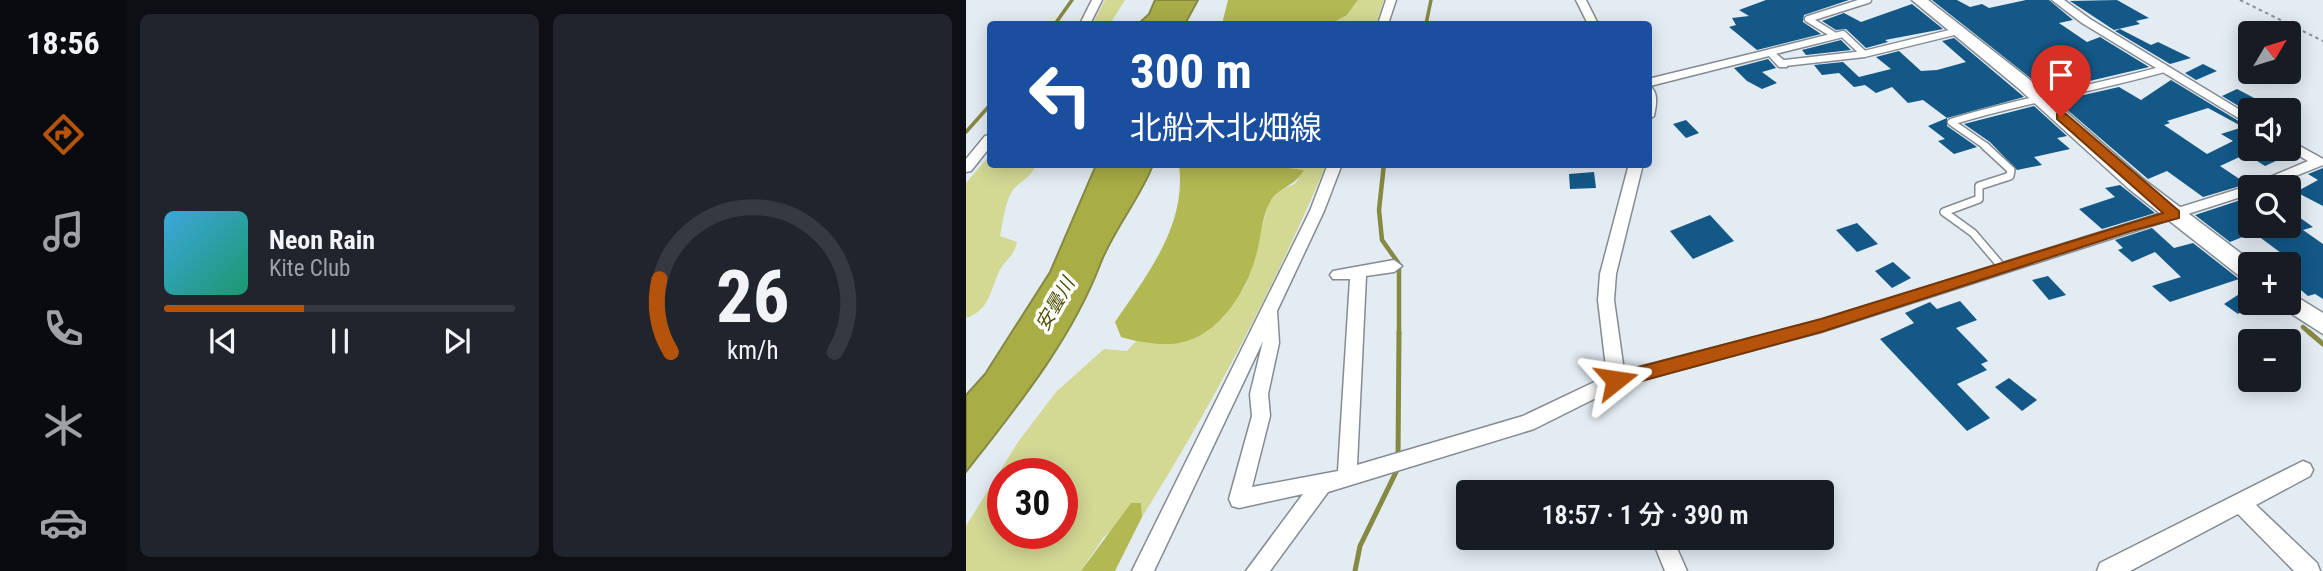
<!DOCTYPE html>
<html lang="ja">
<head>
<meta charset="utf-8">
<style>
  :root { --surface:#171b24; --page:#20242c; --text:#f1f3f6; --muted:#9ea1a6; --line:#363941; --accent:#b45309 }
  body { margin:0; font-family:"Roboto Condensed","Noto Sans JP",sans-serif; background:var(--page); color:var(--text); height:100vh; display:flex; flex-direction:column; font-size:26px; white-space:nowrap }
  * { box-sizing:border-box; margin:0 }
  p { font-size:23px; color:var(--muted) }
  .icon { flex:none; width:38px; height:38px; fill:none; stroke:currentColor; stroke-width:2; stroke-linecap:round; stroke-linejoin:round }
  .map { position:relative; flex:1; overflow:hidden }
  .details { display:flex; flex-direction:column; gap:14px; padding:14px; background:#0d0f14; width:840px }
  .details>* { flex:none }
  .hud { position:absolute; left:21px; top:21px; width:665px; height:147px; border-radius:7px; box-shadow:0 4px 18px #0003; background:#1a4fa0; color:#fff; overflow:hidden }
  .needle { width:46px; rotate:52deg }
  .controls { position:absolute; left:1272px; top:21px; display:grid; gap:14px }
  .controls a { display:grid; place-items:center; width:63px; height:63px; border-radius:7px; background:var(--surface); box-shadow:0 4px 18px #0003; font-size:35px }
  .speed { position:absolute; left:21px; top:458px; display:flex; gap:14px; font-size:35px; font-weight:700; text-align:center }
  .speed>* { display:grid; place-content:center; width:91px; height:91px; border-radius:50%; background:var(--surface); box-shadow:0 4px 18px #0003; line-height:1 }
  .speed .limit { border:10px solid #d22; background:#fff; color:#111 }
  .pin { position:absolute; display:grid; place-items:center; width:60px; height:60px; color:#fff; margin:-72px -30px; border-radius:50% 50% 50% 0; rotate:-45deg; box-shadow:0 0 7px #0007 }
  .pin .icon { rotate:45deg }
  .me { position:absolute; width:77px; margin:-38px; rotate:75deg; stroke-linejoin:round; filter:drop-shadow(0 0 5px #0008) }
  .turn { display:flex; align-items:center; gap:24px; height:147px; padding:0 28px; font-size:32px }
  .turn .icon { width:91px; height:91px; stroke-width:2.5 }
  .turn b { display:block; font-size:49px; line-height:60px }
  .details .tile { flex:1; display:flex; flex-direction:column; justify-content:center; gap:10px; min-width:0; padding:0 24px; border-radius:10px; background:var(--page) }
  .details .dial { align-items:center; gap:0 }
  .dial svg { height:182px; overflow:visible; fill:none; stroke:var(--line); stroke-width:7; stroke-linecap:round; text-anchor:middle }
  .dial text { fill:var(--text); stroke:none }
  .song { display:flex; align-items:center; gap:21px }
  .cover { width:84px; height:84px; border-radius:10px; background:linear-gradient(135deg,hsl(200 70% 55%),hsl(160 70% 35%)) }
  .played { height:7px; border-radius:4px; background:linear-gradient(90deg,var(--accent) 40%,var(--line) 40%) }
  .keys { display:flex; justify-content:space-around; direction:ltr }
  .details .tiles { flex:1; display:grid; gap:14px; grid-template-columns:repeat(2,1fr) }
  .trip { position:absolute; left:490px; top:480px; width:378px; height:70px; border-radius:7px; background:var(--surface); box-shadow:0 4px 18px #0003; font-weight:600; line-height:70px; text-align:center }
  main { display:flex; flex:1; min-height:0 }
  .tab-bar { display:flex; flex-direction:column; width:126px; justify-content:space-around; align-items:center; background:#090b0e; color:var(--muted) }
  .tab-bar .icon { width:49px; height:49px }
  .tab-bar .on { color:var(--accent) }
  .tab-bar b { font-size:32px; color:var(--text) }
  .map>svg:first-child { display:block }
  .green { fill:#d3d993; fill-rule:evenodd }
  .forest { fill:#b2b852 }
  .water { fill:#a8ad46; stroke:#858942; stroke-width:2 }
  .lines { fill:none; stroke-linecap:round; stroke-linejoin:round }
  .stream-far2 { stroke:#858942; stroke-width:3.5 }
  .stream-far1 { stroke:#858942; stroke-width:4.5 }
  .stream { stroke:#858942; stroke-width:5 }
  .building { fill:#135887; fill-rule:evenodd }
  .lane-far1-casing { stroke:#848b92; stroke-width:9 }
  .lane-casing { stroke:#848b92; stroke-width:10 }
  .street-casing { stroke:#848b92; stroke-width:3 }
  .secondary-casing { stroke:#848b92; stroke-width:3 }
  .path { stroke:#8a9095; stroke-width:2; stroke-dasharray:3.5 3.5; stroke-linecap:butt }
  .lane-far1 { stroke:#fff; stroke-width:6 }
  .lane { stroke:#fff; stroke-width:7 }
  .street { fill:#fff; fill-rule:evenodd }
  .secondary { fill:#fff; fill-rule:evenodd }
  .route { fill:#b45309; stroke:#753606; stroke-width:2 }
  .labels { text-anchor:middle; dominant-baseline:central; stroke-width:7; stroke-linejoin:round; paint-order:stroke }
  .water-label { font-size:19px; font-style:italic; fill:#4e5100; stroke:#fff }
</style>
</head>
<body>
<main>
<nav class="tab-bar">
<b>18:56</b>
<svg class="icon on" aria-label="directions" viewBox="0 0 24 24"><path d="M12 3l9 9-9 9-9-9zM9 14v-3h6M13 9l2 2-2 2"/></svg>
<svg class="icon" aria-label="music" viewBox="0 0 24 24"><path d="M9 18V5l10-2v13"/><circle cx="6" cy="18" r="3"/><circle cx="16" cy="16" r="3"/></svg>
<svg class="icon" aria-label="phone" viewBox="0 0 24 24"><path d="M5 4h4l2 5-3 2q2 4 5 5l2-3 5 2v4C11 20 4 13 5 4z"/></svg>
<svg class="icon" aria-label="climate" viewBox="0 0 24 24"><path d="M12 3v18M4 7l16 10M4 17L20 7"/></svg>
<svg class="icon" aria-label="car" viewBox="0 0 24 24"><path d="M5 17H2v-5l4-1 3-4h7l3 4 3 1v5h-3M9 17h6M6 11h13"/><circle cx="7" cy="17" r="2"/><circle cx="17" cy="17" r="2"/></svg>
</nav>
<section class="details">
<div class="tiles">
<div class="tile">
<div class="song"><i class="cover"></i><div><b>Neon Rain</b><p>Kite Club</p></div></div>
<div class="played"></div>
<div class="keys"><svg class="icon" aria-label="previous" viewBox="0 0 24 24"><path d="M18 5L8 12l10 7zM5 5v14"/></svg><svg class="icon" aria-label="pause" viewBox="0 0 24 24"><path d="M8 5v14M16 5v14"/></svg><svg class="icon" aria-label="next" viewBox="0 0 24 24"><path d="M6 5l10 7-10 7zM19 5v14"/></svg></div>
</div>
<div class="tile dial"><svg viewBox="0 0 100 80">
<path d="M14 69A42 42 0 1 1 86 69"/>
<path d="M14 69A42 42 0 0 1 9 37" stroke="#b45309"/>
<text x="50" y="56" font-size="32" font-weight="700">26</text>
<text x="50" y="72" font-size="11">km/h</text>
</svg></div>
</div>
</section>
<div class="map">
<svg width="1357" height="571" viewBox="0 0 1357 571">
  <rect width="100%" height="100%" fill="#e3ebf3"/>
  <path class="green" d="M 139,0 L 159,0 L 144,24 L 126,24 Z
    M 392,0 L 418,0 L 410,24 L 365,24 L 381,15 Z
    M 24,155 L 24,164 L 70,165 C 63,180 56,179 47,190 C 39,201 37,222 34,236 L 51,242 C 48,255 44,256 37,265 C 25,281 27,310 0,318 L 0,183 Z
    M 322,165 L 360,165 C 308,287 247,404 176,517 L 175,503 L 137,538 L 115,571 L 0,571 L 0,526 L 52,442 L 90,392 L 138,349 L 161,351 L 170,341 L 213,343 L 257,318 L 280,285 L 303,202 L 314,190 L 329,184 L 338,170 L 323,168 ZM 37,474 L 96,474 L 96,534 L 37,534 Z"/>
  <path class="forest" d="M 262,0 L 392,0 L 381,15 L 365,24 L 256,24 Z
    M 322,165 L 323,168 L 338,170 C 330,186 312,187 304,202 C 295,218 295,242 289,259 C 279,294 252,336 213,343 C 196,346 172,342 155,337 L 149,322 C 181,275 221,225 213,165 Z
    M 165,503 L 175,503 L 176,517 L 149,571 L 115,571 Z"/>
  <path class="water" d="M 189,0 L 232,0 L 219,24 L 172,24 L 183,14 Z
    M 130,165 L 187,165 C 174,199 147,230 134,265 C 105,341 50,408 0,472 L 0,395 L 19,374 L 84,272 Z"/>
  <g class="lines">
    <path class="stream-far2" d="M 89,24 L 106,0
      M 460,24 L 465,0
      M 0,132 L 24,105"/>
    <path class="stream-far1" d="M 418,164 L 413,210 L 416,240 L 433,264 L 433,334
      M 1337,327 L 1345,334"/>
    <path class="stream" d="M 1343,332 L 1357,344
      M 432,459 L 433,332
      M 389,571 L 394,546 L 432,468"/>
  </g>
  <path class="building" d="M 800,0 L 883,0 L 838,15 L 837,22 L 855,34 L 791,50 L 763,27 L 770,25 L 766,18 L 783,16 L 773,10 Z
    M 966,0 L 991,0 L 1004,7 L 1016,4 L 1023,8 L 1060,0 L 1083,0 L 1107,20 L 1093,23 L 1121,42 L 1134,37 L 1183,67 L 1081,91 Z
    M 1151,0 L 1183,18 L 1170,21 L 1174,24 L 1148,30 L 1104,1 Z
    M 946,4 L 977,29 L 919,40 L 922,42 L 900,48 L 880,29 L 870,30 L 856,21 L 878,13 L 895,22 Z
    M 1154,29 L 1185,45 L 1192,42 L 1225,58 L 1204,64 L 1149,31 Z
    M 988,38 L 1058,97 L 981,118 L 981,126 L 1011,147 L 988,154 L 972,141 L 979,139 L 962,126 L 981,118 L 957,100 L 942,103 L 926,87 L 910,93 L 899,85 L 888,87 L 873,73 L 856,75 L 848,65 L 877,62 L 893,77 L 925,69 L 910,57 L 933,51 L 955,71 L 971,70 L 1000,62 L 976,41 Z
    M 875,40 L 885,50 L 840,55 L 836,50 Z
    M 802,59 L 810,68 L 796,72 L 811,83 L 796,89 L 781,81 L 768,68 Z
    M 1237,64 L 1251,71 L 1230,80 L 1219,73 Z
    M 1205,80 L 1284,128 L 1284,149 L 1292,149 L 1312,160 L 1299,166 L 1280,154 L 1254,166 L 1281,184 L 1237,197 L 1201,171 L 1182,179 L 1091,101 L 1153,87 L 1175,100 ZM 1242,108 L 1277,127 L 1255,134 L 1267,141 L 1241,154 L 1198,125 L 1204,123 L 1201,121 Z
    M 1271,89 L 1311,110 L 1284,110 L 1284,113 L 1256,96 Z
    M 1068,106 L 1101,136 L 1091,138 L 1104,149 L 1068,157 L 1076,165 L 1051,170 L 1024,142 L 998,124 Z
    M 720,120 L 733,133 L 720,138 L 707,124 Z
    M 1357,168 L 1357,206 L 1330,192 L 1352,180 L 1342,174 Z
    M 628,172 L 630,188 L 604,189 L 603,174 Z
    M 1154,185 L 1189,213 L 1136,229 L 1113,209 L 1149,197 L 1139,188 Z
    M 1284,197 L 1284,226 L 1323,226 L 1323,210 L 1347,227 L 1337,230 L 1357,244 L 1357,299 L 1349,294 L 1342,296 L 1329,285 L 1323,288 L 1323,272 L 1334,267 L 1284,230 L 1284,234 L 1264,242 L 1229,215 Z
    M 744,215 L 768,241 L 727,259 L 704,231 Z
    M 891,223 L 912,244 L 891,252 L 870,230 Z
    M 1186,228 L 1208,248 L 1227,243 L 1273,279 L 1204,302 L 1186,286 L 1215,277 L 1189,252 L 1166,262 L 1152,250 L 1157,248 L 1149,240 Z
    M 927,262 L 945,278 L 926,288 L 909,271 Z
    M 1082,276 L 1100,295 L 1083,300 L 1066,280 Z
    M 1284,287 L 1284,306 L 1272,314 L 1258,304 Z
    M 994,301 L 1011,320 L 990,328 L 1022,361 L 1015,364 L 1021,370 L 991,384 L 1024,418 L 1001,431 L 914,339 L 948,323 L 939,313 L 964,302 L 971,309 Z
    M 1043,378 L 1071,400 L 1056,411 L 1029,387 Z"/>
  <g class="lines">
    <defs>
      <path id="lane-far1" d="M 868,35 L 842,19 L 902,0
        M 805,52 L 877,34 L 898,54 L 992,31
        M 819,63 L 898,54
        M 1021,147 L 985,122 C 1055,100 1127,89 1198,69"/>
      <path id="lane" d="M 1019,146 L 1045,170 L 1044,176 L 1013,186 L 1013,199 L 978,212 L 1007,233 L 1036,267"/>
      <path id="street" d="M 126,0 L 136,0 L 124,24 L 114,24 Z
        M 420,0 L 430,0 L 422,24 L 412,24 Z
        M 610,0 L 620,0 L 632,24 L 622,24 Z
        M 1086,0 L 1098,0 L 1124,19 L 1284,116 L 1284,125 L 1116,23 Z
        M 805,49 L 821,63 L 821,67 L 813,67 L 803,56 L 684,86 C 693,93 690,106 688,116 L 682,120 L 682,79 Z
        M 24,135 L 24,147 L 5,171 L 0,172 L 0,159 L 19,136 Z
        M 1323,140 L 1357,159 L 1357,165 L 1302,187 L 1284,187 L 1284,194 L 855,332 L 654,386 L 568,429 L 362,492 L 304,571 L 280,571 L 337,494 L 273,508 L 266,506 L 263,499 L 286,416 L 284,394 L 297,341 L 188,571 L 166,571 L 344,211 L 362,164 L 376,164 L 358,211 L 311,311 L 313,343 L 302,394 L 304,416 L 286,487 L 372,471 L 384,279 L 367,279 L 364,275 L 367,271 L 428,260 L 436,266 L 428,272 L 400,276 L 391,465 L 557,416 L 641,376 L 632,300 L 634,274 L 663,164 L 677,164 L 650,274 L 648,300 L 658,371 L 855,320 L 1285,185 L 1342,161 L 1322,149 Z
        M 1337,461 L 1344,464 L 1347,470 L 1344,476 L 1290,505 L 1351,563 L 1354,571 L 1328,571 L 1272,514 L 1164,571 L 1131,571 L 1134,563 Z
        M 690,537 L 706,537 L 721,571 L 699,571 L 688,544 Z"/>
      <path id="secondary" d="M 946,0 L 962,0 L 1063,79 L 1177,179 L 1289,264 L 1284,264 L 1284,280 L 1276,278 L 1163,189 L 1051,87 Z
        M 1323,292 L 1357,313 L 1357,334 L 1315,307 L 1312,303 L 1323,303 Z"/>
    </defs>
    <use href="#lane-far1" class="lane-far1-casing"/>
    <use href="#lane" class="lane-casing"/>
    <use href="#street" class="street-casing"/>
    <use href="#secondary" class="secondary-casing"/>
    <path class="path" d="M 1274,0 L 1357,41"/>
    <use href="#lane-far1" class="lane-far1"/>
    <use href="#lane" class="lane"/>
    <use href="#street" class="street"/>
    <use href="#secondary" class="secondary"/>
  </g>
  <path class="route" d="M 1091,114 L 1100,114 L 1213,211 L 1213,218 L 1165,231 L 855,332 L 650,388 L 643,386 L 641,380 L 643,375 L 650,373 L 855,319 L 1197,213 L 1091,119 Z"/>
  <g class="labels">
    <g class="water-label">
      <text transform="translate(89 304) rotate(-60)">安曇川</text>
    </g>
  </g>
</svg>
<div class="controls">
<a><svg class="needle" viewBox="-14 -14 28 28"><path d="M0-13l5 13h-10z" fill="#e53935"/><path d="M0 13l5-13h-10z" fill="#9ea1a6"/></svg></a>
<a><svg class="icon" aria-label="sound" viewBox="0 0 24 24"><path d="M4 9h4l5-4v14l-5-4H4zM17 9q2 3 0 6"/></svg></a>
<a><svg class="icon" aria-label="search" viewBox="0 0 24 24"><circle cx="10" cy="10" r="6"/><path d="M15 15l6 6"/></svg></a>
<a>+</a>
<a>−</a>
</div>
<div class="speed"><div class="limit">30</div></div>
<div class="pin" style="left:1095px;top:117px;background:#d93025"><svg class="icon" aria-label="arrive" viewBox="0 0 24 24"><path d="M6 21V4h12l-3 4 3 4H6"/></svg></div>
<svg class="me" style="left:650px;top:380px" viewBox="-20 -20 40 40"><path d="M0-17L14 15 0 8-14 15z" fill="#b45309" stroke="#fff" stroke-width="4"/></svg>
<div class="trip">18:57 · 1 分 · 390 m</div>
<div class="hud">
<div class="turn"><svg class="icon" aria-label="left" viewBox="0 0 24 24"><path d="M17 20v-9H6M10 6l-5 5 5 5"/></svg><div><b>300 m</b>北船木北畑線</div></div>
</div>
</div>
</main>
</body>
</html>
